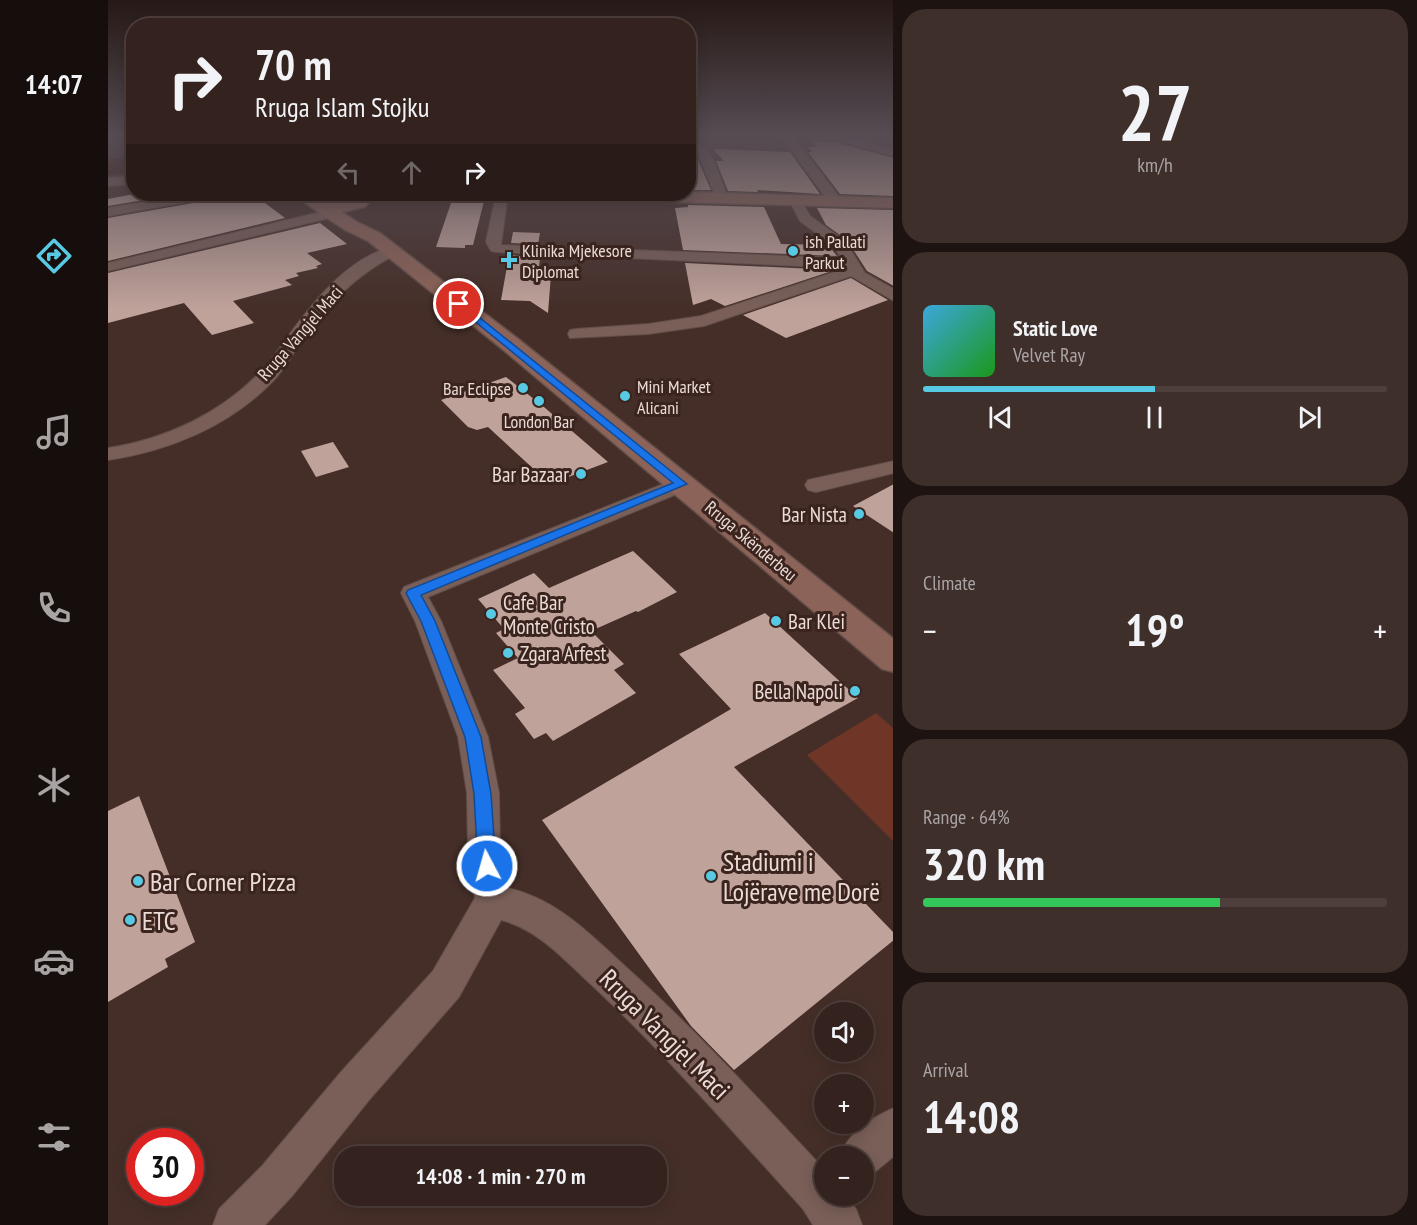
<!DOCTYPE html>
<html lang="en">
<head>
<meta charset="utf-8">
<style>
  :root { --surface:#34221e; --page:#3f2f2b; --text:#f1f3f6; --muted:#a9a4a4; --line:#4e3f3c; --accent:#58c9e3 }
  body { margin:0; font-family:"PT Sans Narrow",sans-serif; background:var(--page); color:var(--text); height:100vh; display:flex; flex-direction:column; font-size:22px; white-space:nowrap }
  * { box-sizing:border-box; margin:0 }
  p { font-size:20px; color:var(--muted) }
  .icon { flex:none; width:33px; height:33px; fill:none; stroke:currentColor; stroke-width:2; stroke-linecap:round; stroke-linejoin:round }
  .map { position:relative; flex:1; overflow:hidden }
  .drawer { display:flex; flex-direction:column; gap:9px; padding:9px; background:#1d1310; width:524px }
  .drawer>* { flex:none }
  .top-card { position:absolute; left:18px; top:18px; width:570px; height:183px; border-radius:24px; box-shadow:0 3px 15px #0003,0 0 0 2px var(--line); background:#34221e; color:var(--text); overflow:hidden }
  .controls { position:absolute; left:706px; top:1002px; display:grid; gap:12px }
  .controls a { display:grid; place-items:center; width:60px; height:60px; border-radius:50%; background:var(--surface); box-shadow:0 3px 15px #0003,0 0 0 2px var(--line); font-size:30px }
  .speed { position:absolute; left:18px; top:1128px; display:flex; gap:12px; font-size:30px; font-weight:700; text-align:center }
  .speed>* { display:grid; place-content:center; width:78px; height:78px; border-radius:50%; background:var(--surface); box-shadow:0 3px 15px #0003,0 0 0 2px var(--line); line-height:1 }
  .speed .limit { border:9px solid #d22; background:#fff; color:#111 }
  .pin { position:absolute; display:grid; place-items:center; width:51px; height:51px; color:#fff; margin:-26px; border:3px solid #fff; border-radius:50%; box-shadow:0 2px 6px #0007 }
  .me { position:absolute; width:66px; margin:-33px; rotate:354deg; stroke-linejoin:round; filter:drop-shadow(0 0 4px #0008) }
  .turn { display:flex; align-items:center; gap:21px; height:126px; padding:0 30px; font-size:27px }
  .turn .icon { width:78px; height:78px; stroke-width:2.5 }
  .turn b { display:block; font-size:42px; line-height:51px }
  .lanes { display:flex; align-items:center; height:57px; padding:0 30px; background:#0003; justify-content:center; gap:30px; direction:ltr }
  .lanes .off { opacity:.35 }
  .big { font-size:45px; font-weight:800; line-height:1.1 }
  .drawer .card { flex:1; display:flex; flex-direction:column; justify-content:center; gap:9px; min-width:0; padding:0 21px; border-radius:24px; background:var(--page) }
  .drawer .dial { align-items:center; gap:0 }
  .dial b { font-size:78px; line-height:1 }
  .song { display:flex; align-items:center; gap:18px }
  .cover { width:72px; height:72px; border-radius:9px; background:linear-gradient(135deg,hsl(200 70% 55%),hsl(120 70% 35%)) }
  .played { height:6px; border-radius:3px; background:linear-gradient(90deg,var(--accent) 50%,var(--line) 50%) }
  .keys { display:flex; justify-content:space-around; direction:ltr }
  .heat { display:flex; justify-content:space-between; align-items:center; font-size:33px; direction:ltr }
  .charge { height:9px; border-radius:4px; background:linear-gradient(90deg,#34c759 64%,var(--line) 0) }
  .trip { position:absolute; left:226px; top:1146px; width:333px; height:60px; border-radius:24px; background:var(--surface); box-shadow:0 3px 15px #0003,0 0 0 2px var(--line); font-weight:800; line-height:60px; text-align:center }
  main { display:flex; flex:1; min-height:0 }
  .menu { display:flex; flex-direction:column; width:108px; justify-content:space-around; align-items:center; background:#150e0c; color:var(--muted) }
  .menu .icon { width:42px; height:42px }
  .menu .active { color:var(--accent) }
  .menu b { font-size:27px; color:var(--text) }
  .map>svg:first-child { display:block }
  .green { fill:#6f3526 }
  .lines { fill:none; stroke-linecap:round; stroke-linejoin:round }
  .river { fill:#350b02; fill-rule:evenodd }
  .building { fill:#bfa29a }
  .street-casing { stroke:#614d48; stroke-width:2 }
  .secondary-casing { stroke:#614d48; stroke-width:3 }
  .street { fill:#795f58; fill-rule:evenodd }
  .secondary { fill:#8c6358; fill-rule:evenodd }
  .route { fill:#1a73e8; stroke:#114b97; stroke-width:1.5 }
  .poi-dot { fill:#58c9e3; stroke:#3b241e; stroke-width:2 }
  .labels { text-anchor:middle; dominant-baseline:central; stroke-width:6; stroke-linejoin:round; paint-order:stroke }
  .far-poi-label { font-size:18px; fill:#ebdbd7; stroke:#3b241e; text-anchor:start }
  .far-street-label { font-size:18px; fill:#ebdbd7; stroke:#3b241e }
  .poi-label { font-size:21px; fill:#ebdbd7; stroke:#3b241e; text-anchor:end }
  .near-poi-label { font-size:26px; fill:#ebdbd7; stroke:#3b241e; text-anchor:start }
  .near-street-label { font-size:26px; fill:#ebdbd7; stroke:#3b241e }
</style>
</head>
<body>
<main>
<nav class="menu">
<b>14:07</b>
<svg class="icon active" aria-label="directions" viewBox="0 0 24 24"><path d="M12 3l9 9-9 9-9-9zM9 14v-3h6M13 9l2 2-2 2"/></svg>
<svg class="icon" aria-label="music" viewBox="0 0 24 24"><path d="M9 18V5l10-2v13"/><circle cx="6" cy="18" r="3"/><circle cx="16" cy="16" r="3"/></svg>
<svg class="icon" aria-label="phone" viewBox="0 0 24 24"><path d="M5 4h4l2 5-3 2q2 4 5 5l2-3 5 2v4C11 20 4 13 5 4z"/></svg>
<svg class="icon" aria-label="climate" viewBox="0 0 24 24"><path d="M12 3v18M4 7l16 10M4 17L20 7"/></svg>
<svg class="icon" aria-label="car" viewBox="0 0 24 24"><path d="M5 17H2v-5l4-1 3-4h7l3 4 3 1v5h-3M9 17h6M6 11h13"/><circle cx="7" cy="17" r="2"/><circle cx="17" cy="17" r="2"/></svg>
<svg class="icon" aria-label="filters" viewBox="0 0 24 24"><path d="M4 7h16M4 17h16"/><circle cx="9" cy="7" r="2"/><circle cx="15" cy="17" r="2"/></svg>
</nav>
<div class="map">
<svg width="786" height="1225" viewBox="0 0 786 1225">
  <rect width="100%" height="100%" fill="#452e28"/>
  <path class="green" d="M 768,713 L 785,728 L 785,841 L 699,755 Z"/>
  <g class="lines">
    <path class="river" d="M 26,156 L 26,171 L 0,175 L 0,159 Z"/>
  </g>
  <path class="building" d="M 705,142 L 726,142 L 786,158 L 786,196 L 732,194 L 700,152 L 704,152 L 700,147 L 708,147 Z
    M 605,149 L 682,152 L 712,194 L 649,190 L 650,192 L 620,191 L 608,161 L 616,161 Z
    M 580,160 L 590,160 L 603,190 L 580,190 Z
    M 26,194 L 72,194 L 0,206 L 0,199 Z
    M 110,194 L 145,194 L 177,218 L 0,261 L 0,218 L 102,200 Z
    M 344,200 L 376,201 L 365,245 L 357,245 L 357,248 L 328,247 Z
    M 580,205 L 656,207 L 673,244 L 720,245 L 729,256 L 575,250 L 567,208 L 580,207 Z
    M 709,208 L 786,210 L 786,286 L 759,271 L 739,240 L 718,225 Z
    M 212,223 L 239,244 L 199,253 L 214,264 L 208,266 L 210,268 L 188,273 L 191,276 L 177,280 L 184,285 L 125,301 L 146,323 L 104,335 L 76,303 L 0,323 L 0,273 Z
    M 405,232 L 432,233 L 430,244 L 403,243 Z
    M 401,255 L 432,258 L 430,275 L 443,275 L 440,313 L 422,301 L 393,300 Z
    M 577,263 L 727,270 L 617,306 L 603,299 L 585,305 Z
    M 743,278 L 780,300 L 678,338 L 635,315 Z
    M 398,377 L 436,407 L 500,462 L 442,484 L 380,427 L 369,430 L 360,427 L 333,400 Z
    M 225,442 L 241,467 L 208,477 L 193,451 Z
    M 786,484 L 786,533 L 745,506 Z
    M 525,551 L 569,592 L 530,612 L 528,611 L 483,631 L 516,664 L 506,670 L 528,693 L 445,741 L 438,733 L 426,739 L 407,714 L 417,708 L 385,670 L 410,658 L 388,633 L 396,629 L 370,599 L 426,573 L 441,588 Z
    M 657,613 L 750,698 L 626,767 L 786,933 L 786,940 L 626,1070 L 583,1026 L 434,820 L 623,709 L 571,654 Z
    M 31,796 L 87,942 L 57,959 L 60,967 L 0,1002 L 0,811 Z"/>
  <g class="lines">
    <defs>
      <path id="street" d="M 674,137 L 685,137 L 733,199 L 734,202 L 733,205 L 723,205 Z
        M 714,137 L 734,137 L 786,150 L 786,156 Z
        M 587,142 C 606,149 613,181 620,198 L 618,201 L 614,202 L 608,198 L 591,156 L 581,145 Z
        M 26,176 L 26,184 L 0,186 L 0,178 Z
        M 83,194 L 108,194 L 102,198 L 0,216 L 0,208 Z
        M 186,194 L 205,194 L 206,195 L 200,199 L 188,197 Z
        M 388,194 L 400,194 L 393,245 L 733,258 L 726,247 L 692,221 L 681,200 L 687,196 L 691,197 L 702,216 L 737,241 L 757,273 L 786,289 L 786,301 L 743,276 L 596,326 L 540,334 L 462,338 L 460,334 L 462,330 L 468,329 L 540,324 L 593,316 L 739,268 L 388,252 L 383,251 L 378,242 Z
        M 225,209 L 230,210 L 232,213 L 230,216 L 0,271 L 0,263 Z
        M 284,247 L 289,248 L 291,251 L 289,254 C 248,274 218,306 192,343 C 184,355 176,369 166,380 C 122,426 61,451 0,460 L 0,448 C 56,440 114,413 153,371 C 164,360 172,347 181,335 C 206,301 241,257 284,247 Z
        M 786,461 L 786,473 L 708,492 L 700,490 L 697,485 L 700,480 Z
        M 573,477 L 581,479 L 584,484 L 581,489 L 320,597 L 333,621 L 380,737 L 391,793 L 392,849 L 400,888 C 449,899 483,935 519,968 C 589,1031 652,1101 717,1170 L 717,1196 L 738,1196 L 748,1209 L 754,1225 L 705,1225 L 695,1209 C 627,1134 561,1058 488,989 C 459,963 432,930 393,920 L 351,997 L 261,1100 L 184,1196 L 157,1225 L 105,1225 L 111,1209 L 154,1166 L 233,1072 L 325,971 L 367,898 L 360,849 L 359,793 L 350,737 L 307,621 L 293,593 L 296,587 Z
        M 786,1108 L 786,1156 L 768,1171 L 756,1176 L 756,1156 L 732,1156 C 739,1134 764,1117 786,1108 Z"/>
      <path id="secondary" d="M 580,192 L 786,198 L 786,208 L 459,199 L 451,194 Z
        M 253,194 L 269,194 L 257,207 L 234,212 L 249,222 L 272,233 L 409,338 L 786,639 L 786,672 L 774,669 L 393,348 L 260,241 L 237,230 L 197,203 L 205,198 C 221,202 239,206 253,194 Z"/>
    </defs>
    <use href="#street" class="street-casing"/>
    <use href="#secondary" class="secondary-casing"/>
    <use href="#street" class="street"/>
    <use href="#secondary" class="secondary"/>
  </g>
  <linearGradient id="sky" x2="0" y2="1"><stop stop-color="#261916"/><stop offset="0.44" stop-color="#564c53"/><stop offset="1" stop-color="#564c53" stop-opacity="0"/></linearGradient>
  <rect width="786" height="309" fill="url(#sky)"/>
  <path class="route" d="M 351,301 L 579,484 L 313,595 L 327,621 L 373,737 L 383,794 L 388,866 L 385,872 L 379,875 L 373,872 L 370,866 L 366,794 L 357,737 L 313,621 L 298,593 L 300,590 L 565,483 L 348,306 L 347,304 Z"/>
  <g class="poi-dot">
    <circle cx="685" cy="251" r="6"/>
    <path d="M398 251h6v6h6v6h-6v6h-6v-6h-6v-6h6z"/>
    <circle cx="415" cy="388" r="6"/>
    <circle cx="517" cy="396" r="6"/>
    <circle cx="431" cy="401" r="6"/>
    <circle cx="473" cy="474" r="6"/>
    <circle cx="751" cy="514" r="6"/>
    <circle cx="383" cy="614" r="6"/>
    <circle cx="668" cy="621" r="6"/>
    <circle cx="400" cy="653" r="6"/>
    <circle cx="747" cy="691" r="6"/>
    <circle cx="603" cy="876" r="6"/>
    <circle cx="30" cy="881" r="6"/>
    <circle cx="22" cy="920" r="6"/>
  </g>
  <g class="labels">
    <g class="far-poi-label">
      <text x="697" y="241">ish Pallati<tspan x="697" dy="21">Parkut</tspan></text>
      <text x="414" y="250">Klinika Mjekesore<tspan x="414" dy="21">Diplomat</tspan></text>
      <text x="529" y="386">Mini Market<tspan x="529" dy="21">Alicani</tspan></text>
      <text x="403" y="388" text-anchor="end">Bar Eclipse</text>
      <text x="431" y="421" text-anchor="middle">London Bar</text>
    </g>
    <g class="far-street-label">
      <text transform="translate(192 333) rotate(-49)">Rruga Vangjel Maci</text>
      <text transform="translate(643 541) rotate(40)">Rruga Skënderbeu</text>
    </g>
    <g class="poi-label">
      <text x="461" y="474">Bar Bazaar</text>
      <text x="739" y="514">Bar Nista</text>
      <text x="395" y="602" text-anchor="start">Cafe Bar<tspan x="395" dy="24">Monte Cristo</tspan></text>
      <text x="680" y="621" text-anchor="start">Bar Klei</text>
      <text x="412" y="653" text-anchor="start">Zgara Arfest</text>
      <text x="735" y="691">Bella Napoli</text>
    </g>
    <g class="near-poi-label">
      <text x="615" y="861">Stadiumi i<tspan x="615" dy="30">Lojërave me Dorë</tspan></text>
      <text x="42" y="881">Bar Corner Pizza</text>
      <text x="34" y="920">ETC</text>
    </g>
    <g class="near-street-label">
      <text transform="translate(557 1034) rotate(45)">Rruga Vangjel Maci</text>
    </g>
  </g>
</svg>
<div class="controls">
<a><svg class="icon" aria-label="sound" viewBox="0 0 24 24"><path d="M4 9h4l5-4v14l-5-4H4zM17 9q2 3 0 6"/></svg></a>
<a>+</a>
<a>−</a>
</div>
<div class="speed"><div class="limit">30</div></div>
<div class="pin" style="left:351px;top:304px;background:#d93025"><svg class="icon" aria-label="arrive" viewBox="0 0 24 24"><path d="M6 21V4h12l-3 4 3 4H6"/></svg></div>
<svg class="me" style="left:379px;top:866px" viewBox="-20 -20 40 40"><circle r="17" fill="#1a73e8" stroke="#fff" stroke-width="3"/><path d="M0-11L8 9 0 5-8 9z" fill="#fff"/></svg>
<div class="trip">14:08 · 1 min · 270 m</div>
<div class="top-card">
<div class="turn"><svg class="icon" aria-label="right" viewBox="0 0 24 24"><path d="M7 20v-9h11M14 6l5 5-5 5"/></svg><div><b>70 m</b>Rruga Islam Stojku</div></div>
<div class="lanes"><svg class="icon off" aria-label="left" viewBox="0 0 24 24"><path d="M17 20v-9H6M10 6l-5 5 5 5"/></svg><svg class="icon off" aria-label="ahead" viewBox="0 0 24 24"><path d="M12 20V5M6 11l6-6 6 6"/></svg><svg class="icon" aria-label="right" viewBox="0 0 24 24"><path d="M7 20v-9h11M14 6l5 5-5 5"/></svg></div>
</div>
</div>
<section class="drawer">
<div class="card dial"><b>27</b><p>km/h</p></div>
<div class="card">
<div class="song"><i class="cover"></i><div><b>Static Love</b><p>Velvet Ray</p></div></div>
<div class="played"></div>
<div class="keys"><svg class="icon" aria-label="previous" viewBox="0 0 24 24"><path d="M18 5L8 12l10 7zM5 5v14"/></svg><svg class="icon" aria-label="pause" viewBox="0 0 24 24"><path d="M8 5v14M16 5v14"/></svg><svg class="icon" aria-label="next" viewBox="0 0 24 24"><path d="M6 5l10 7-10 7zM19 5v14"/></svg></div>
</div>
<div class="card"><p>Climate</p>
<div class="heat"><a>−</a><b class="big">19°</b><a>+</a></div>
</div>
<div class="card"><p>Range · 64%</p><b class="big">320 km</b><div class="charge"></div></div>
<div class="card"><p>Arrival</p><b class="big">14:08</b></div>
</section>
</main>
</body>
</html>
